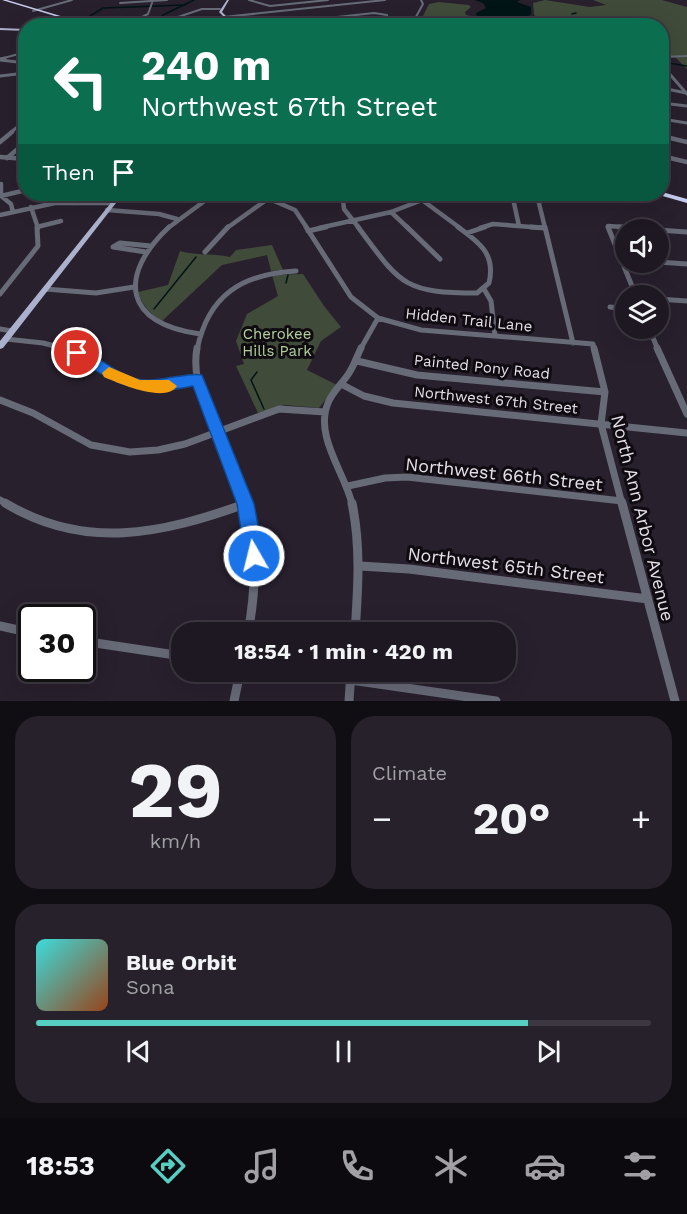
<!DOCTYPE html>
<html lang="en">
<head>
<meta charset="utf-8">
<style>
  :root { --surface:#1e1822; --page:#26212a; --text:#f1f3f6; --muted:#a1a0a5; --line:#3c3740; --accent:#57cec2 }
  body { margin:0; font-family:"Work Sans",sans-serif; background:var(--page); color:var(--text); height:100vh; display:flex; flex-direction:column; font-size:22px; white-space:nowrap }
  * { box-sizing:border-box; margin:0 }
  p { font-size:20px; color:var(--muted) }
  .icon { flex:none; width:33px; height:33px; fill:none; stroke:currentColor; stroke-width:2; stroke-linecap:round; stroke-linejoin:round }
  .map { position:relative; height:701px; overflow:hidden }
  .panel { display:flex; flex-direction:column; gap:15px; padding:15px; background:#100d13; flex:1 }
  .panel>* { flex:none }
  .banner { position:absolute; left:18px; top:18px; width:651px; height:183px; border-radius:24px; box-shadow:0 6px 24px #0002,0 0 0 2px var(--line); background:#0b6e4f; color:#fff; overflow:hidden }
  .controls { position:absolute; left:615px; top:219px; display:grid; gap:12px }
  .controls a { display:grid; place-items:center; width:54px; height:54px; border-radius:50%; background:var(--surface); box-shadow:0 6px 24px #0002,0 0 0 2px var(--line); font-size:30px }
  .speed { position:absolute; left:18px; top:604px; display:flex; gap:12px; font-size:30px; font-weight:700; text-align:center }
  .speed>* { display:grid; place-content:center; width:78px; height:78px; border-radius:50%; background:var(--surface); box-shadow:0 6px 24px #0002,0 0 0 2px var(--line); line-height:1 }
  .speed .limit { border:3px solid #111; border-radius:9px; background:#fff; color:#111 }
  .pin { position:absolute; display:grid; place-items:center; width:51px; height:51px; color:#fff; margin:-26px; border:3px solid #fff; border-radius:50%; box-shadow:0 2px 6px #0007 }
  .me { position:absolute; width:66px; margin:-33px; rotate:352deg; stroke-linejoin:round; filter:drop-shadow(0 0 4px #0008) }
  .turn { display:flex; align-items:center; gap:21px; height:126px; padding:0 24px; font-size:27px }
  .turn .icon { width:78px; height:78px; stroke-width:2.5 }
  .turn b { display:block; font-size:42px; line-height:51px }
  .then { display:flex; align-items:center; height:57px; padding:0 24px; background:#0003; gap:12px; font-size:22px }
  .big { font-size:45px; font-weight:700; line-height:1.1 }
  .panel .widget { flex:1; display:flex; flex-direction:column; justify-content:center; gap:9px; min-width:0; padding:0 21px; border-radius:24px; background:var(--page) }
  .panel .dial { align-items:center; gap:0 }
  .dial b { font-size:78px; line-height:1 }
  .song { display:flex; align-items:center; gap:18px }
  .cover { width:72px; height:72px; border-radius:9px; background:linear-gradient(135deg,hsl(180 70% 55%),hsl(20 70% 35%)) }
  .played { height:6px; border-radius:3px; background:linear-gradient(90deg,var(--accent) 80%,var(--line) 80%) }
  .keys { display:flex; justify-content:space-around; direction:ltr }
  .heat { display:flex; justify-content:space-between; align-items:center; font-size:33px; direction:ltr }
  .panel .tiles { flex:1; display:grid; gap:15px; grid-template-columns:1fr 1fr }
  .widget:last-child { grid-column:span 2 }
  .trip { position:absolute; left:171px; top:622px; width:345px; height:60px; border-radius:24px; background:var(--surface); box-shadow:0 6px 24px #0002,0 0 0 2px var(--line); font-weight:700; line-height:60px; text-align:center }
  .tabs { display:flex; height:96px; justify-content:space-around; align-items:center; background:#0c0a0e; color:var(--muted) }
  .tabs .icon { width:42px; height:42px }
  .tabs .selected { color:var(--accent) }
  .tabs b { font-size:27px; color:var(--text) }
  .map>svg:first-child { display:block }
  .green { fill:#414b39 }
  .water { fill:#011517 }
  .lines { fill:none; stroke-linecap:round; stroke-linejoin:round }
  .stream { stroke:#011517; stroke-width:1.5 }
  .minor-far5 { stroke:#676a77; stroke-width:2 }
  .minor-far4 { stroke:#676a77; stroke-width:3 }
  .minor-far3 { stroke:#676a77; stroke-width:4.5 }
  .minor-far2 { stroke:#676a77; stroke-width:5 }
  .minor-far1 { stroke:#676a77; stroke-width:7 }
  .minor { stroke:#676a77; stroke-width:9 }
  .major { fill:#abb0cc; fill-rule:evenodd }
  .highway { fill:#c6ccee; fill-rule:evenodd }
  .route { fill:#1a73e8; stroke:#114b97; stroke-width:1.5 }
  .slow { fill:#f59e0b }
  .labels { text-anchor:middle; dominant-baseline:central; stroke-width:6; stroke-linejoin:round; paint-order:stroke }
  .street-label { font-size:15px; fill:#e6e0ea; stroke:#0f0b11 }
  .park-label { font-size:15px; fill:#b3d09b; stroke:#0f0b11 }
  .near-street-label { font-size:18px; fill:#e6e0ea; stroke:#0f0b11 }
</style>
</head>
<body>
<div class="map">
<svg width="687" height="701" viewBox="0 0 687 701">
  <rect width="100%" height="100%" fill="#28202d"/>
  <path class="green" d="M 545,0 L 590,7 L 606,5 L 593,0 L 662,0 L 687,7 L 687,69 L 674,56 L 662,56 L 662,26 L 547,25 L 534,15 L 533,3 Z
    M 439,2 L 469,5 L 471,7 L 465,12 L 466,15 L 516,25 L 418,26 L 429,4 Z
    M 272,245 L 283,270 L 271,271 L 267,255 L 222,265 L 162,321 C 150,314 142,305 138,292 L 168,285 L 180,251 C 198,256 212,253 230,257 L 236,250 Z
    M 303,274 L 324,306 L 341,327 L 321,341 L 307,370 L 337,385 L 319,408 L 285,405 L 258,413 L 236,366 L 244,364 L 236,341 L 247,314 L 278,296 L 272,275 Z"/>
  <path class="water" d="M 474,0 L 520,0 L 517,2 L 531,7 L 531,14 L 528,17 L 533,25 L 477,17 L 476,13 L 486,8 L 483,3 Z"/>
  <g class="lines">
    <path class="stream" d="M 572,14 L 576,13
      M 232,19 L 243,17
      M 82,21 L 103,8 L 185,5
      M 149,26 L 163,15 L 194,0
      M 662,62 L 687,66
      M 286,283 L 288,275
      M 154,309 L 196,257
      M 257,372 L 251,380 L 264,409"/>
    <path class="minor-far5" d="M 249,0 L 270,6 L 328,0
      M 120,3 L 167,0
      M 33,11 L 72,0
      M 224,17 L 385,0
      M 175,18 L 202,9 L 220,9
      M 124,26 L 148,14 L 152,3
      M 254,26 L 374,13 L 387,15 L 387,26
      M 339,26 L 388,22
      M 411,26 L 423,4 L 421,0
      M 662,57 L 687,56
      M 0,59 L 26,52"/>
    <path class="minor-far4" d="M 0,59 L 5,58
      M 0,60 L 26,63
      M 662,70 L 667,71 L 687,94
      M 0,76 L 26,73
      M 662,88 L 686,93
      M 662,103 L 687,106
      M 662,119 L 687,123
      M 10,133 L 26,120"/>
    <path class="minor-far3" d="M 662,136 L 687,142
      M 0,142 L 12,132
      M 662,156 L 687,162
      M 0,157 L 26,159
      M 7,158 L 26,142
      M 1,184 L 1,196 L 11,204 L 13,212
      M 258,194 L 295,210 L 307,228
      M 349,194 L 343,200 L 344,209 L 359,228
      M 407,194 L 422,200 L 460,228
      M 512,194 L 519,226
      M 532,195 L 538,199 L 545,228
      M 1,196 L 26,190
      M 74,203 L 82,194
      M 280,203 L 293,194
      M 31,207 L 38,228
      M 107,210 L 159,214 L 177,219
      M 391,212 L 408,228
      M 0,215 L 55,203 L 112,203
      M 37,227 L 61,221
      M 168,228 L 214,194
      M 227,228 L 269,198
      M 319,228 L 391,212 L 422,200
      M 480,228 L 493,224 L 545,228
      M 609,228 L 608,226 L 637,228"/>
    <path class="minor-far2" d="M 169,227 C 117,276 124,324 200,334
      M 306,227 L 351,297 L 378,318 L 421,330 L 593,344 L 594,350
      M 358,227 C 400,283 402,293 477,293 L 489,283 C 496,254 479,242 458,227
      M 407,227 L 440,259
      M 531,227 L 545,228
      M 545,227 L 573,343
      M 608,227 L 636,296
      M 619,227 L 656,230
      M 658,230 L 687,232
      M 308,231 L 326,227
      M 467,233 L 485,227
      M 146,252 L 113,247 L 120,243 L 151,246
      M 205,252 L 228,227
      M 658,262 L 687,264
      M 45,289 L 96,293 L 134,287
      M 484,289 L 491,301 L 495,336
      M 0,294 L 38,246 L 37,227
      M 658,299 L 687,301
      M 610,307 L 626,309
      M 649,328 L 658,350
      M 0,329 L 12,331
      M 6,339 L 43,343 L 70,350
      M 197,350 C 208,295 242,274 296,271
      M 360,350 L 378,318"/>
    <path class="minor-far1" d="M 65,348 L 133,384 L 165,386 L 197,379
      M 197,348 C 188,395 230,460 245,504
      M 594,348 L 605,392 L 601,424 L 622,504
      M 657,348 L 687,414
      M 357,361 L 417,375 L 605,392
      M 341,384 L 364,396 L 393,403 L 687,433
      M 0,400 L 33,413 L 91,445 L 130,452 L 158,450 L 185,444 L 279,409 L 325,412
      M 348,486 L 385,478 L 407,477 L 622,501
      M 0,500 L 7,504
      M 352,504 C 345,473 314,436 328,403 C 332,392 343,383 349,373 C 354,366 357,356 361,348"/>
    <path class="minor" d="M 5,503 C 85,551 161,534 245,504
      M 245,503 C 258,545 256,590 248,633
      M 352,503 C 361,547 358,588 355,633
      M 622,503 L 675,701
      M 360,566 L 409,569 L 648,599
      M 0,626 L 32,633
      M 82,641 L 182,656
      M 351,680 L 496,701
      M 234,701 L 240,672
      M 349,701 L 351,672"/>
    <path class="major" d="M 227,0 L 229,0 L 222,12 L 236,26 L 233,26 L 219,12 Z
      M 0,28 L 26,29 L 26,31 L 0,30 Z
      M 118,194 L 123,194 L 3,348 L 0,349 L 0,341 Z"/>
    <path class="highway" d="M 2,0 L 7,0 L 94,26 L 88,26 Z
      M 662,192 L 687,199 L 687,203 L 659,195 L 658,194 L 662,194 Z"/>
  </g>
  <path class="route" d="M 77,348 C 99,355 115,374 136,379 C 157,384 189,371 202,375 L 254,504 L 264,556 L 261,563 L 254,565 L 248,563 L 245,556 L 237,504 L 193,386 C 139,398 117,384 73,357 L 71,353 Z"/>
  <path class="slow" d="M 109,367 L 140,380 L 169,380 L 177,386 C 166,404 118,383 104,377 L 102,373 Z"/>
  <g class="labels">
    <g class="street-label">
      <text transform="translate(469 320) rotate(6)">Hidden Trail Lane</text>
      <text transform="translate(482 367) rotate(6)">Painted Pony Road</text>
      <text transform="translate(496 400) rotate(6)">Northwest 67th Street</text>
    </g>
    <g class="park-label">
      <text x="277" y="334">Cherokee<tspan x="277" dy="17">Hills Park</tspan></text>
    </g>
    <g class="near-street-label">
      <text transform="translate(504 474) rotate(6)">Northwest 66th Street</text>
      <text transform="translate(643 518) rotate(76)">North Ann Arbor Avenue</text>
      <text transform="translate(506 565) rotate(7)">Northwest 65th Street</text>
    </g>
  </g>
</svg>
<div class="controls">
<a><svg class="icon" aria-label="sound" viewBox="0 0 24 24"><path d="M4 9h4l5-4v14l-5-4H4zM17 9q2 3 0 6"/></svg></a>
<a><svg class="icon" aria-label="layers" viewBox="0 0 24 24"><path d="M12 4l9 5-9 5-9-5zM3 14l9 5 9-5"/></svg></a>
</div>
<div class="speed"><div class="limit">30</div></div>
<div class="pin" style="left:77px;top:353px;background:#d93025"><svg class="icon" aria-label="arrive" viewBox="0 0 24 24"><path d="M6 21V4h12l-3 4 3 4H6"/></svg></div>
<svg class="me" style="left:254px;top:556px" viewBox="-20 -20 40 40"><circle r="17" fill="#1a73e8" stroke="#fff" stroke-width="3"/><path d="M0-11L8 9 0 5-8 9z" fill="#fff"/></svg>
<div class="trip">18:54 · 1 min · 420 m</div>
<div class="banner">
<div class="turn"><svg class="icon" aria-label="left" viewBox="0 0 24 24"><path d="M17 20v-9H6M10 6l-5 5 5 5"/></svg><div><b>240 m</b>Northwest 67th Street</div></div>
<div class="then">Then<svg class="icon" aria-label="arrive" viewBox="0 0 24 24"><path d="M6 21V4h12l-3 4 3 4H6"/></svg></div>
</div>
</div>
<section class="panel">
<div class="tiles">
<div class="widget dial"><b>29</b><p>km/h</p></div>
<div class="widget"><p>Climate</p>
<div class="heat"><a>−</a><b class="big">20°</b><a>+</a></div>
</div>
<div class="widget">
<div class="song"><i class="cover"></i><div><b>Blue Orbit</b><p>Sona</p></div></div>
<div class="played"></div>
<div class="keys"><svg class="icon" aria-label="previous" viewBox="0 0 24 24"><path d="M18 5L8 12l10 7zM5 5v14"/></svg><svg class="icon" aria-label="pause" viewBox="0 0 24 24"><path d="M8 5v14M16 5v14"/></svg><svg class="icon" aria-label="next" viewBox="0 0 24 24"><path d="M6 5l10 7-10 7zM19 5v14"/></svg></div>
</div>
</div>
</section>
<nav class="tabs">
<b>18:53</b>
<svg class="icon selected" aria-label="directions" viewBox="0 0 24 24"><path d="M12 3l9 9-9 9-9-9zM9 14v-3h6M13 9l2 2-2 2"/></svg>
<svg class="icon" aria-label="music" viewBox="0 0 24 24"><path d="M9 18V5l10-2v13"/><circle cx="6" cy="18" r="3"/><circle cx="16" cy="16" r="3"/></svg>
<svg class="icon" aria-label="phone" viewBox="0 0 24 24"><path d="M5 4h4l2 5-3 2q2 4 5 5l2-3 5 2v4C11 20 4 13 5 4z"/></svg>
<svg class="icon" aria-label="climate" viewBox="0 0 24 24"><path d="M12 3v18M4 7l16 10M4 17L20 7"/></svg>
<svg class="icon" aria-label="car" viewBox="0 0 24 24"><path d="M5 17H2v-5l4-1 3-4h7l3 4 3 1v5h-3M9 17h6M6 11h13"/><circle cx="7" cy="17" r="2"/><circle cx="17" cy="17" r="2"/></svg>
<svg class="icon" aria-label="filters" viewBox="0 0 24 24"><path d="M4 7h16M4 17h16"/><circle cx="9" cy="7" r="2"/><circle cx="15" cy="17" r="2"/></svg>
</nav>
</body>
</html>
